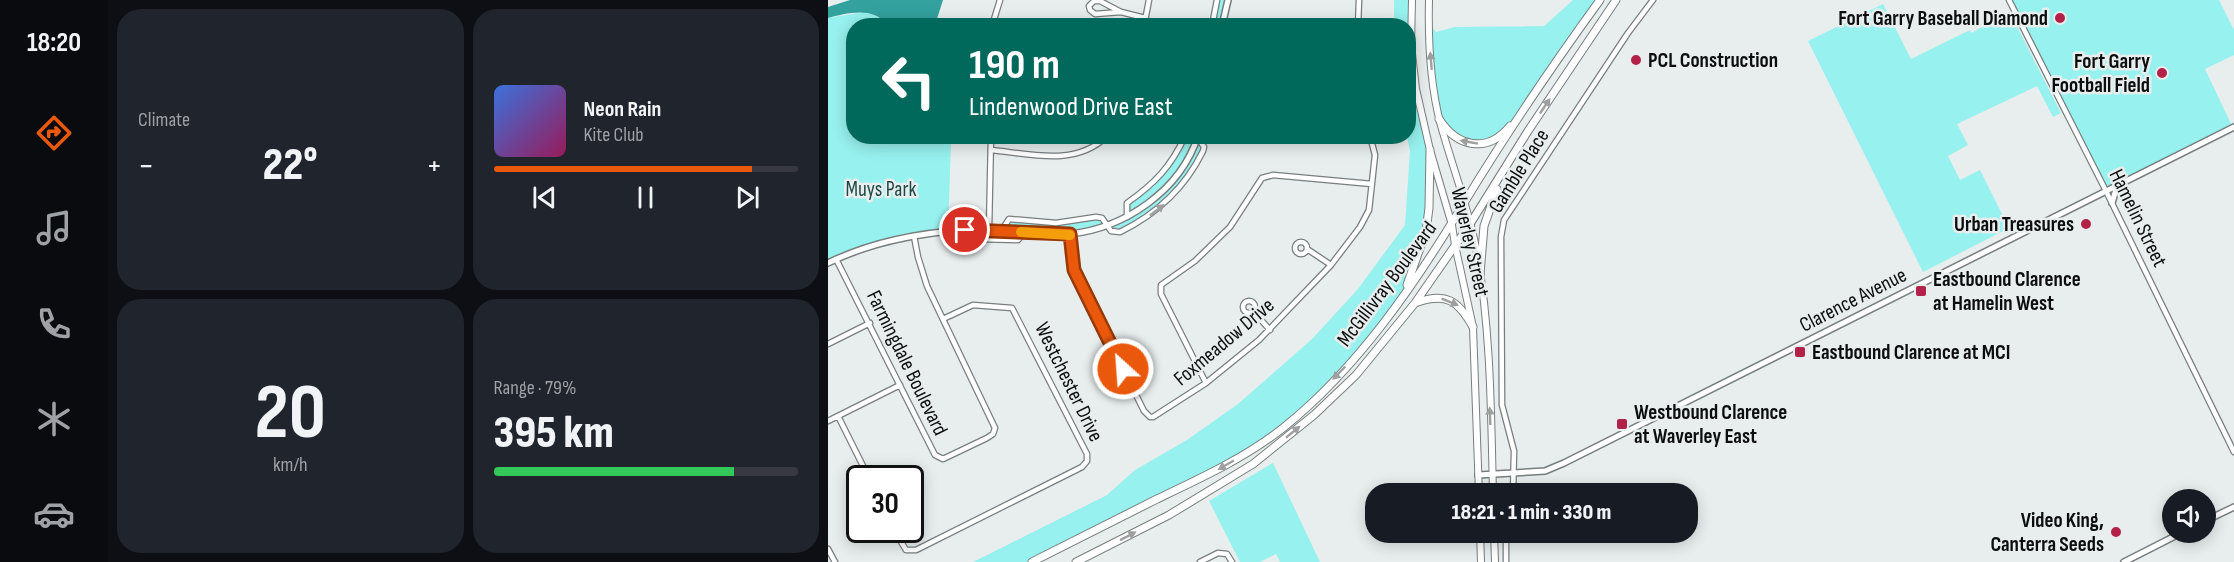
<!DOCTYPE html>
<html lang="en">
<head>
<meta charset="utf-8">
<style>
  :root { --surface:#171b24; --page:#20242c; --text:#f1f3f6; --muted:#9ea1a6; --line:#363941; --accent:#ea580c }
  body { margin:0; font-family:"Sofia Sans Condensed",sans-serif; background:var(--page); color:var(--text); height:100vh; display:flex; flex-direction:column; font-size:22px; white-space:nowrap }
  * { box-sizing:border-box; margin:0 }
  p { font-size:20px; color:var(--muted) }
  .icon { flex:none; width:33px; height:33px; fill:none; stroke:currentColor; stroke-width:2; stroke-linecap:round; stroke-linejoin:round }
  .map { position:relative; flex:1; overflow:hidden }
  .details { display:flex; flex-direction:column; gap:9px; padding:9px; background:#0d0f14; width:720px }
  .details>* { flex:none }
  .top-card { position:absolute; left:18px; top:18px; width:570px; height:126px; border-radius:24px; box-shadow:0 3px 15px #0003; background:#00695c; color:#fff; overflow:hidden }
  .controls { position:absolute; left:1334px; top:489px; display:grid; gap:12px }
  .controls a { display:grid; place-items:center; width:54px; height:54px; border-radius:50%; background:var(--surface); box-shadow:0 3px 15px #0003; font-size:30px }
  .speed { position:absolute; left:18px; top:465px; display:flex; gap:12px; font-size:30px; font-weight:700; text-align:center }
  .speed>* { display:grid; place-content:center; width:78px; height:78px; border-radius:50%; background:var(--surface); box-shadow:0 3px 15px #0003; line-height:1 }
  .speed .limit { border:3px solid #111; border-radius:9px; background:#fff; color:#111 }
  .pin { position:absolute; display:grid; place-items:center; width:51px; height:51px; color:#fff; margin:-26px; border:3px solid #fff; border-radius:50%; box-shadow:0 2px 6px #0007 }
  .me { position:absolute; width:66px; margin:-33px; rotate:334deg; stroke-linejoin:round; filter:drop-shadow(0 0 4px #0008) }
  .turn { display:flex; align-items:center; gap:21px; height:126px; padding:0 24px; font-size:27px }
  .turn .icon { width:78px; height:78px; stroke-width:2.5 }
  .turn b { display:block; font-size:42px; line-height:51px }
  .big { font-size:45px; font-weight:800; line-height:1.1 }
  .details .tile { flex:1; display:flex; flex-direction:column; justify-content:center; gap:9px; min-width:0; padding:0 21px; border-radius:24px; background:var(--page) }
  .details .dial { align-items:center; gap:0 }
  .dial b { font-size:78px; line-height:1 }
  .song { display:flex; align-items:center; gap:18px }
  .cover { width:72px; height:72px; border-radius:9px; background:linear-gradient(135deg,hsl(220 70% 55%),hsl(330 70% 35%)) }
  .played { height:6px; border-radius:3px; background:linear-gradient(90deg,var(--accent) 85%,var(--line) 85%) }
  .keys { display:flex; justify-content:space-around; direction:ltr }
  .heat { display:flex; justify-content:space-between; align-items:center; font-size:33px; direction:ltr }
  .charge { height:9px; border-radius:4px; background:linear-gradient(90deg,#34c759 79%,var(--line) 0) }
  .details .tiles { flex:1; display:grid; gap:9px; grid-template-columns:repeat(2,1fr) }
  .trip { position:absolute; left:537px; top:483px; width:333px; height:60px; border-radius:24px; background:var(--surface); box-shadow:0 3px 15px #0003; font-weight:800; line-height:60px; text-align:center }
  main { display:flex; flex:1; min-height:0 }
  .menu { display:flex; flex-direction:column; width:108px; justify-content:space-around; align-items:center; background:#090b0e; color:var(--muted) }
  .menu .icon { width:42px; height:42px }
  .menu .active { color:var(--accent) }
  .menu b { font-size:27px; color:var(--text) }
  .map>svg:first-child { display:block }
  .green { fill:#97f1ee }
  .water { fill:#33a19e }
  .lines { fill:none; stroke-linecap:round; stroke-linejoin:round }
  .minor-casing { stroke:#787e7e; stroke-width:7 }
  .tertiary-casing { stroke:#787e7e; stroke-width:8 }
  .secondary-casing { stroke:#787e7e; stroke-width:8 }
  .primary-casing { stroke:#787e7e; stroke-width:9 }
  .minor { stroke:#fff; stroke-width:4.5 }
  .tertiary { stroke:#fff; stroke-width:5 }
  .secondary { stroke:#fff; stroke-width:6 }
  .primary { stroke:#fff; stroke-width:7 }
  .oneway { fill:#9e9f9f }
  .route-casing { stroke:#983908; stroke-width:15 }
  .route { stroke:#ea580c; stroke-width:10 }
  .slow { stroke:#f59e0b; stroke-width:10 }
  .poi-dot { fill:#b32148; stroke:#e8eeee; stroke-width:2 }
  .labels { text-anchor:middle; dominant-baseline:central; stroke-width:5; stroke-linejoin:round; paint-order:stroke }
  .poi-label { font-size:21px; font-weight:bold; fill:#0c0e0e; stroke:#e8eeee; text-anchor:end }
  .street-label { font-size:21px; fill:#0c0e0e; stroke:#e8eeee }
  .park-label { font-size:21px; fill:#1a4947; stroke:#e8eeee }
</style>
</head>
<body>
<main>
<nav class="menu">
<b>18:20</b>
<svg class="icon active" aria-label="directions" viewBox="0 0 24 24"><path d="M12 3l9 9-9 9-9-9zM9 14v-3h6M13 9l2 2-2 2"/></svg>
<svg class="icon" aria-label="music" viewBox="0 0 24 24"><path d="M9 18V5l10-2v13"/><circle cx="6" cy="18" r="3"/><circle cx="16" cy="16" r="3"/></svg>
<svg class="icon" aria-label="phone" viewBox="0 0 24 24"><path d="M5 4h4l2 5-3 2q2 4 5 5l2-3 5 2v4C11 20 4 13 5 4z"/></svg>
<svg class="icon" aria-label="climate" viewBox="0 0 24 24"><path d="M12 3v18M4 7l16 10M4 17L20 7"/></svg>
<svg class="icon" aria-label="car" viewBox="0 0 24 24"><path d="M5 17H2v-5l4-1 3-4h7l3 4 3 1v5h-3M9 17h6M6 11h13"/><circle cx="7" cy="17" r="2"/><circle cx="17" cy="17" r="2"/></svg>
</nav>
<section class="details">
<div class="tiles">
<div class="tile"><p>Climate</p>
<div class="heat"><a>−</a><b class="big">22°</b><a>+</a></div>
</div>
<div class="tile">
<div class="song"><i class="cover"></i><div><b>Neon Rain</b><p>Kite Club</p></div></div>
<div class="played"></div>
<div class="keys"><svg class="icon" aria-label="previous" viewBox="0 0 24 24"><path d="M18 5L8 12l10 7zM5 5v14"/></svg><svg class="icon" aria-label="pause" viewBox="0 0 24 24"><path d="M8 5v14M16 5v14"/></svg><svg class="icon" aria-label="next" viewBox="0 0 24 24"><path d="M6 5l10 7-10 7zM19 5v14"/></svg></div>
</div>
<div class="tile dial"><b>20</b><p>km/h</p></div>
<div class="tile"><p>Range · 79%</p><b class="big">395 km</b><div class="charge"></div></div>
</div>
</section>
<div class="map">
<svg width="1406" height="562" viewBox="0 0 1406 562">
  <rect width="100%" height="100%" fill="#e8eeee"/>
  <path class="green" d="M 389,0 L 400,0 L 394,25 L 384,26 Z
    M 566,0 L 584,0 L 583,45 L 602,150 L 601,208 L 576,294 L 543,340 L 480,406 L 417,454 L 204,562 L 145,562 L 279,495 L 307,470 L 359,440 L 410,404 L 484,339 L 530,289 L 577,225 L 582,151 L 579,137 L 580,136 L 580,26 L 566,25 Z
    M 745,0 L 772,0 L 679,130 L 663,140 L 636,142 L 611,119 L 600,23 L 608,32 L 627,27 L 716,26 Z
    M 1181,0 L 1391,0 L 1406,30 L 1406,55 L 1377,69 L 1405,128 L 1278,191 Z
    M 1055,4 L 1083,59 L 1142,30 L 1143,33 L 1182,13 L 1233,113 L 1225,117 L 1209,86 L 1129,124 L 1140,145 L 1120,156 L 1132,180 L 1152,170 L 1181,228 L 1095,272 L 980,41 Z
    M 36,12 C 45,14 53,17 58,25 L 26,26 L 26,136 L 121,137 L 123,144 L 120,231 L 45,245 L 0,263 L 0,18 Z
    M 357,137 L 370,137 L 374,143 C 369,182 321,215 290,231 L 283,231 L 279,226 L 242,234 L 197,232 L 192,239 L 144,238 L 137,230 L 174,230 L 181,219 L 228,223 L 274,218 L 279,226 L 299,217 L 299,203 L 328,181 Z
    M 445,463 L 492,562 L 452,562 L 448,554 L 432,562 L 412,562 L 381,501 Z"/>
  <path class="water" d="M 22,0 L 115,0 L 107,25 L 58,25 C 47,6 18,13 0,18 L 0,7 Z"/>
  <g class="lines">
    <defs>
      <path id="minor" d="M 1181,0 L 1278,191 L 1406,452
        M 266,1 L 272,1 L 293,12 L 267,14 L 262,10 L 261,6 Z
        M 293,12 L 317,18
        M 164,26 L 172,0
        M 316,26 L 321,0
        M 384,26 L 389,0
        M 530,26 L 531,0
        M 164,150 C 202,154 248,167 279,136
        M 299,217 L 299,203 C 326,184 343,167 357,136
        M 137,230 L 141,237 L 148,239 L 190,240 L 197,232
        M 161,230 L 163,136
        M 174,230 L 181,219 L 228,223 L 268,217 L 274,218 L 283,231 L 292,232 C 329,214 357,188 375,151 L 376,147 L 370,138
        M 242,234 L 246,270 L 316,411 L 322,417 L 325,417 L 378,383 L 431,340 L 503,265 L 532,227 L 541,210 L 547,155 L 542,136
        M467 248a6 6 0 1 1 12 0a6 6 0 1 1-12 0Z
        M 479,249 L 503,265
        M 8,259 L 107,455 L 115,459 L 159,438 L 165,434 L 167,428 L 99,286 L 90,257 L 86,236
        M415 307a6 6 0 1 1 12 0a6 6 0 1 1-12 0Z
        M 425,311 L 442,330
        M 0,344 L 42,323
        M 378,383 L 333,294 L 333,285 L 367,261 L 402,227 L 434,178 L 445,175 L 544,184
        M 10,416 L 41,478
        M 0,421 L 72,385
        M 685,494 L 686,451 L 674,405 L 673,237 L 676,220 L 800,33 L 825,0
        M 66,530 L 78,550 L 88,550 L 254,467 L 259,461 L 259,454 L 184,308 L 145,305 L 115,319
        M 678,532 L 678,562
        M 0,549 L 7,562
        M 372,562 L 390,553 L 399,554 L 404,562"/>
      <path id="tertiary" d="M 394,26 L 400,0
        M 1284,203 L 1289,186
        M 0,263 C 43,242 90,233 137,230 C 172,228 208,238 242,234 C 297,228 352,191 370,136
        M 650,475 L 717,471 L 736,463 L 1406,127
        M 1377,521 L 1406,507
        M 1296,562 L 1355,532"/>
      <path id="secondary" d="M 584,0 L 583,45 L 588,89 L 602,150 L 624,225 L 627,245 L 645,327 L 651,494
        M 601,0 C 600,40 602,83 612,122 C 624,166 641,209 649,253 C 663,332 663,414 665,494
        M 652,532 L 653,562
        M 666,532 L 667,562"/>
      <path id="primary" d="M 611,119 C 629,147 659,154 682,126
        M 652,274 L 656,226 L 669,189
        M 579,285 L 598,231 L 601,208 L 602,150
        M 587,303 C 618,292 630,300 645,327
        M 204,562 C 245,541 287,520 329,499 C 373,478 417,458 455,428 C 530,368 587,284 636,203 C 678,134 724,66 772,0
        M 248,562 L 341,515 L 425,464 L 486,415 L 528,375 L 587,303 L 642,224 L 700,131 L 788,0"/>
    </defs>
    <use href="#minor" class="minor-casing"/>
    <use href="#tertiary" class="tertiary-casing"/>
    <use href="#secondary" class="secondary-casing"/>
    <use href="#primary" class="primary-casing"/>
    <use href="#minor" class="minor"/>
    <use href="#tertiary" class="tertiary"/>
    <use href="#secondary" class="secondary"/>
    <use href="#primary" class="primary"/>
  </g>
  <defs><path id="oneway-solid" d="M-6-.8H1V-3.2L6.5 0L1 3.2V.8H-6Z" transform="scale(1.5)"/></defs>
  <g class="oneway">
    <use href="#oneway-solid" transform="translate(603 61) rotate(-95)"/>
    <use href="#oneway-solid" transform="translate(717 106) rotate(-56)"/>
    <use href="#oneway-solid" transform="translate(641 142) rotate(-170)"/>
    <use href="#oneway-solid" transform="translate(329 210) rotate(-38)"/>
    <use href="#oneway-solid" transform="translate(622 302) rotate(22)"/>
    <use href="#oneway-solid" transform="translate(511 373) rotate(134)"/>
    <use href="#oneway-solid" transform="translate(662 416) rotate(-92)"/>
    <use href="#oneway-solid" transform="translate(465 432) rotate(-39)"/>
    <use href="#oneway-solid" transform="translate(398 465) rotate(150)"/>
    <use href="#oneway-solid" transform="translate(300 536) rotate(-27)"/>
  </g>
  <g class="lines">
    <defs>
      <path id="route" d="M 137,230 L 242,234 L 246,270 L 295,369"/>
    </defs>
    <use href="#route" class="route-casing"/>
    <use href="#route" class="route"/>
    <path class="slow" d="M 193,232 L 242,235"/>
  </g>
  <g class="poi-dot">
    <circle cx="1232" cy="18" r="6"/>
    <circle cx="808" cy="60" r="6"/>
    <circle cx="1334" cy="73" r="6"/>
    <circle cx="1258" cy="224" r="6"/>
    <rect x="1087" y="285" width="12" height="12" rx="3"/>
    <rect x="966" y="346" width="12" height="12" rx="3"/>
    <rect x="788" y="418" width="12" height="12" rx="3"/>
    <circle cx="1288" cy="532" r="6"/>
  </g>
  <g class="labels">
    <g class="poi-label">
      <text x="1220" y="18">Fort Garry Baseball Diamond</text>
      <text x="820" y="60" text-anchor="start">PCL Construction</text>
      <text x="1322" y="61">Fort Garry<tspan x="1322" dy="24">Football Field</tspan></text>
      <text x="1246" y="224">Urban Treasures</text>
      <text x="1105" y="279" text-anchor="start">Eastbound Clarence<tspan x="1105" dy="24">at Hamelin West</tspan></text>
      <text x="984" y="352" text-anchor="start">Eastbound Clarence at MCI</text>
      <text x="806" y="412" text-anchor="start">Westbound Clarence<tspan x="806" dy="24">at Waverley East</tspan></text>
      <text x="1276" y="520">Video King,<tspan x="1276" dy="24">Canterra Seeds</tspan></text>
    </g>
    <g class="street-label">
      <text transform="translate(691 171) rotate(-58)">Gamble Place</text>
      <text transform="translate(1310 218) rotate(64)">Hamelin Street</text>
      <text transform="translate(642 242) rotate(77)">Waverley Street</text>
      <text transform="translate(559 284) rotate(-53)">McGillivray Boulevard</text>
      <text transform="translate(1025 300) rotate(-27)">Clarence Avenue</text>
      <text transform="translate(396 342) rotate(-40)">Foxmeadow Drive</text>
      <text transform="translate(79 363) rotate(64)">Farmingdale Boulevard</text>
      <text transform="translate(241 382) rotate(64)">Westchester Drive</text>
    </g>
    <g class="park-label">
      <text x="53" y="189">Muys Park</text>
    </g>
  </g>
</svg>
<div class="controls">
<a><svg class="icon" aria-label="sound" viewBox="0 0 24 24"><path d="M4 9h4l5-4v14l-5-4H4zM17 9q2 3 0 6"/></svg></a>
</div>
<div class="speed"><div class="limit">30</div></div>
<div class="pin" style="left:137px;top:230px;background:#d93025"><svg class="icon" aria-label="arrive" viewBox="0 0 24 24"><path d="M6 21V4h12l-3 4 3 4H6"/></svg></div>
<svg class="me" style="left:295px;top:369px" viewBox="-20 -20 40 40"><circle r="17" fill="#ea580c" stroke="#fff" stroke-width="3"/><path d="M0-11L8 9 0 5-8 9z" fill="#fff"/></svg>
<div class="trip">18:21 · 1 min · 330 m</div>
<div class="top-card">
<div class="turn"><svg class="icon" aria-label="left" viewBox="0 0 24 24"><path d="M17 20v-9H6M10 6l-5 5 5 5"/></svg><div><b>190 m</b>Lindenwood Drive East</div></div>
</div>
</div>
</main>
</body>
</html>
